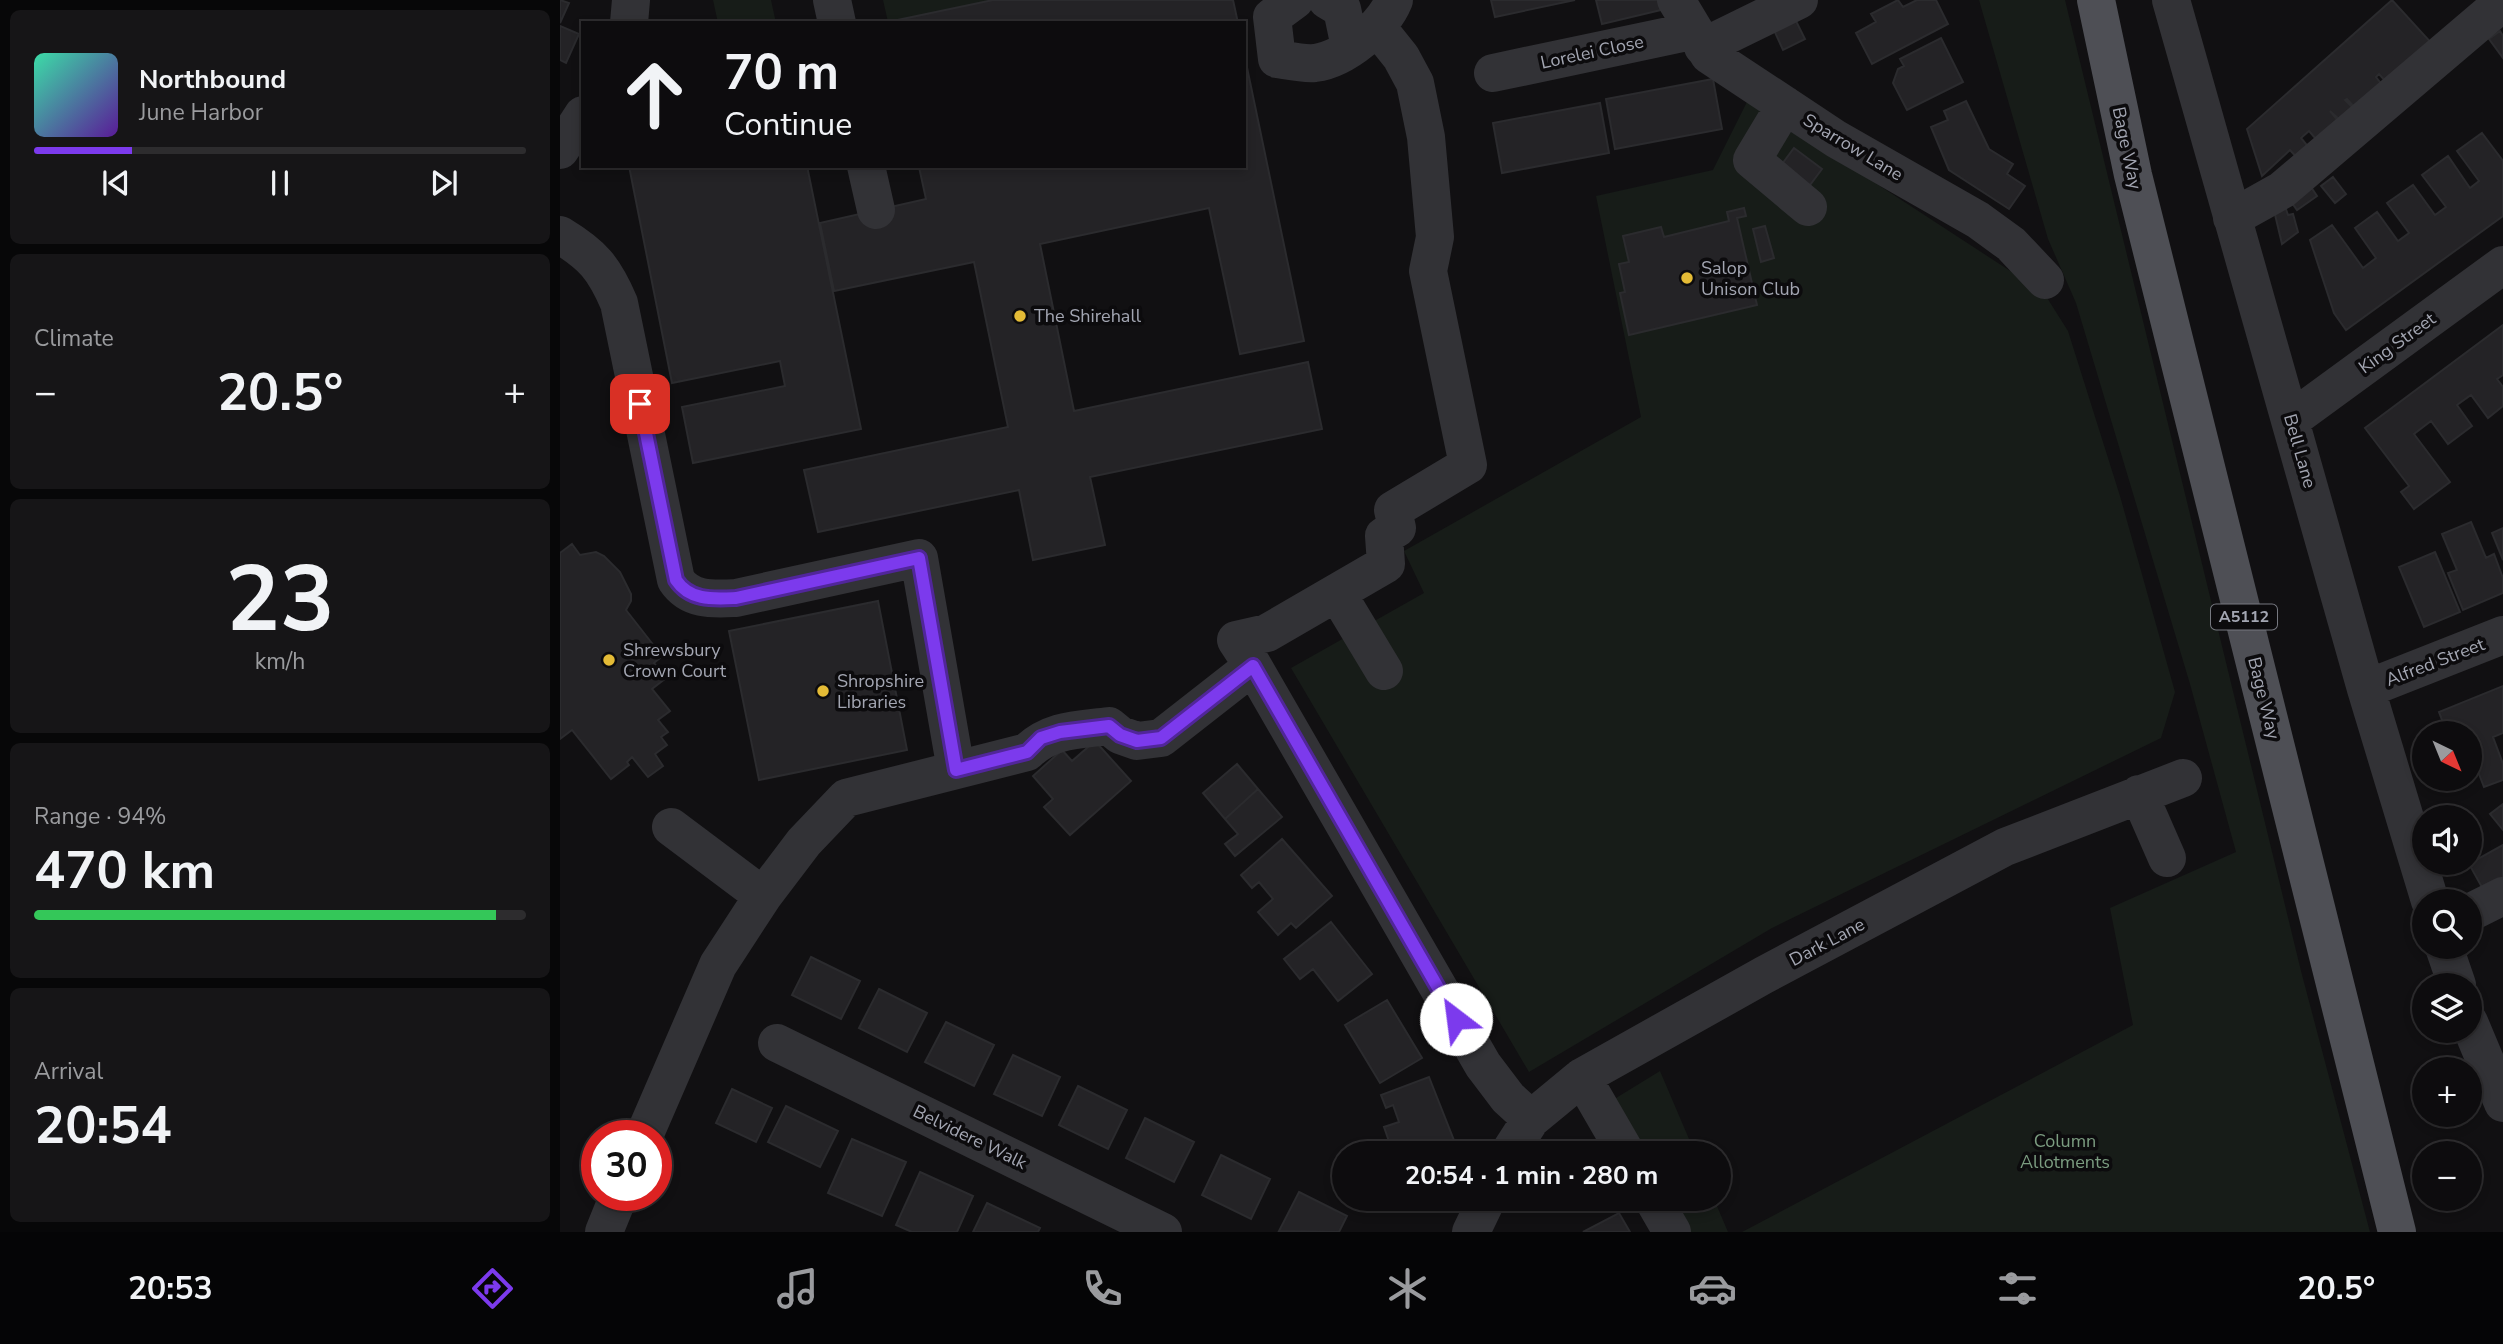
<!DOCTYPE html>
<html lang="en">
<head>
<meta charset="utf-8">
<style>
  :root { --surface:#0d0c0e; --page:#161517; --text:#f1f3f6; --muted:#9a9b9e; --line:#2d2c2e; --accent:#7c3aed }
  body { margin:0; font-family:"Nunito Sans",sans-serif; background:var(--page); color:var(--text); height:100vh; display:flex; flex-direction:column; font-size:26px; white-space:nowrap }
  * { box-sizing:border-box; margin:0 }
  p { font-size:23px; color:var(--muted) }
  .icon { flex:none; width:38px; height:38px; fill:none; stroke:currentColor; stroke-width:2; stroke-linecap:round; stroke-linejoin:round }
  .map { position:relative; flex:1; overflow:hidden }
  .side { display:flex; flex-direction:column; gap:10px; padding:10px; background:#070708; width:560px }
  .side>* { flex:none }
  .guide { position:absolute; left:21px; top:21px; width:665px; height:147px; border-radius:0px; box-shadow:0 4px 10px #0003,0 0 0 2px var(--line); background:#0d0c0e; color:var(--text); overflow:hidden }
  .needle { width:46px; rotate:137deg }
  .controls { position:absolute; left:1852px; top:721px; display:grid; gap:14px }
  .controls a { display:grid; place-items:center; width:70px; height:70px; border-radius:50%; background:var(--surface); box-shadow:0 4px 10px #0003,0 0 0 2px var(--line); font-size:35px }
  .speed { position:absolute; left:21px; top:1120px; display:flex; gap:14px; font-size:35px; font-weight:700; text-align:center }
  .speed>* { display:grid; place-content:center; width:91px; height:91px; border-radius:50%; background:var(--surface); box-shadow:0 4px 10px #0003,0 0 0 2px var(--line); line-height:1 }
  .speed .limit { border:10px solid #d22; background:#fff; color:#111 }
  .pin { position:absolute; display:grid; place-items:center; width:60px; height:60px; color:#fff; margin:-30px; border-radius:14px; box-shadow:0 4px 10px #0006 }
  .me { position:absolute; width:77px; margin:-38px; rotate:330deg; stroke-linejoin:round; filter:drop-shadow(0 0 5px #0008) }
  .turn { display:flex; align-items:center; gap:24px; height:147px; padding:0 28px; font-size:32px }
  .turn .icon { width:91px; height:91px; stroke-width:2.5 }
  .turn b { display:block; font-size:49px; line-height:60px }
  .big { font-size:52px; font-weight:700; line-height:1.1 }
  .side .tile { flex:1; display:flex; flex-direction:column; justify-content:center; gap:10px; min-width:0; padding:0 24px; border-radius:10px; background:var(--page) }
  .side .dial { align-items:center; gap:0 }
  .dial b { font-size:91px; line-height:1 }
  .song { display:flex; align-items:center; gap:21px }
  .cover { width:84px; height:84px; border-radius:10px; background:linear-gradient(135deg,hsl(160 70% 55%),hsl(270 70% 35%)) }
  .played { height:7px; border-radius:4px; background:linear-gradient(90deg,var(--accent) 20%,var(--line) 20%) }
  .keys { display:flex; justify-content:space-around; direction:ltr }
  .heat { display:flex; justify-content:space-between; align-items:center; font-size:38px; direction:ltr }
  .charge { height:10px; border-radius:5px; background:linear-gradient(90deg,#34c759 94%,var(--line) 0) }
  .trip { position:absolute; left:772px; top:1141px; width:399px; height:70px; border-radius:35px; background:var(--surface); box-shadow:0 4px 10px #0003,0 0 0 2px var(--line); font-weight:700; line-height:70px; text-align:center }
  .tab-bar { display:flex; height:112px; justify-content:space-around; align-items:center; background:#050506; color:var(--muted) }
  .tab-bar .icon { width:49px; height:49px }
  .tab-bar .selected { color:var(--accent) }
  .tab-bar b { font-size:32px; color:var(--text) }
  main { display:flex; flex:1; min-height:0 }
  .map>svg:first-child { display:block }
  .green { fill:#171c18 }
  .building { fill:#242326; stroke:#2b2b2e; stroke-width:2 }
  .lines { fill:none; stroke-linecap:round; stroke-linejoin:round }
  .minor { stroke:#323236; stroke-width:38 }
  .major { stroke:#4e4f55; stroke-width:38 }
  .route-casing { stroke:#51269a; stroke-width:18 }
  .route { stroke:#7c3aed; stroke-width:12 }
  .poi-dot { fill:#e4bb36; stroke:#0c0b0d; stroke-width:2.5 }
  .labels { text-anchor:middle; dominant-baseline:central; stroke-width:7; stroke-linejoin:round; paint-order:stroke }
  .shield { fill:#0c0b0d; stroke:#767880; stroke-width:2 }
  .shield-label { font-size:16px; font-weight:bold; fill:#a3a6b2 }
  .street-label { font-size:18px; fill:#a3a6b2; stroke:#0c0b0d }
  .poi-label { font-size:18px; fill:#a3a6b2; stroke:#0c0b0d; text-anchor:start }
  .park-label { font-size:18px; fill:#7b9c80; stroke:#0c0b0d }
</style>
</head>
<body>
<main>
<section class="side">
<div class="tile">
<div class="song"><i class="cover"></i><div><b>Northbound</b><p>June Harbor</p></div></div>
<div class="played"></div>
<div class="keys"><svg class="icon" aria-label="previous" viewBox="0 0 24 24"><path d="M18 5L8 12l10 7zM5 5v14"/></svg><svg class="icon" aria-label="pause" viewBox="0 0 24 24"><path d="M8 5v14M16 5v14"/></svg><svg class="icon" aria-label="next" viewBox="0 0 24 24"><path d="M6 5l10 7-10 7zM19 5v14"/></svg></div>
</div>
<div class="tile"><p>Climate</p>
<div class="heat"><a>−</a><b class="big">20.5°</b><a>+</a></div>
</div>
<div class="tile dial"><b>23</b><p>km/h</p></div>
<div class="tile"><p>Range · 94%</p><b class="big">470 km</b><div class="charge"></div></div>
<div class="tile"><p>Arrival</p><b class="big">20:54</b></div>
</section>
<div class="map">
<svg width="1943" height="1232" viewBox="0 0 1943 1232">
  <rect width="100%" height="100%" fill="#111012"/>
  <path class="green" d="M 153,0 L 211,0 L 216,23 L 158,23 Z
    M 323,0 L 433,0 L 328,22 Z
    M 1419,0 L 1505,0 L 1741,971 L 1810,1232 L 1182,1232 L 1573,1025 L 1550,908 L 1676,852 L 1630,684 L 1516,303 L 1488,239 Z
    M 1188,100 L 1484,293 L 1508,331 L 1560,496 L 1615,692 L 1601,738 L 1212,928 L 969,1072 L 731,668 L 864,593 L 844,551 L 1081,417 L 1036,196 L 1153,170 Z
    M 1100,1071 L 1135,1153 L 1047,1153 L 1025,1117 Z
    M 1073,1199 L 1154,1199 L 1168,1232 L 1093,1232 Z"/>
  <path class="building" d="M 0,0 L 9,3 L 0,23 Z
    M 433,0 L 673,0 L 678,23 L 328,22 Z
    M 931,0 L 1015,0 L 935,17 Z
    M 1036,0 L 1098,0 L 1101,10 L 1042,24 Z
    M 1338,0 L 1343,7 L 1357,0 L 1376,0 L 1388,24 L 1312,64 L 1296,33 L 1316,22 L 1311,14 Z
    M 1832,0 L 1875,47 L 1826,82 L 1819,74 L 1816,77 L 1823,86 L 1796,109 L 1787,99 L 1785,100 L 1793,108 L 1780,120 L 1770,111 L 1780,123 L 1762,146 L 1749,131 L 1741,138 L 1751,150 L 1739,160 L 1730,150 L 1702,176 L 1687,129 Z
    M 1234,17 L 1245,39 L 1223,50 L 1213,28 Z
    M 0,26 L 19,34 L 6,63 L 0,60 Z
    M 1940,31 L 1943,36 L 1943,58 L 1929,39 Z
    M 1381,38 L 1403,82 L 1347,110 L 1333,83 L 1338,69 L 1344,66 L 1340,59 Z
    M 684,53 L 744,341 L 680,354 L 649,208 L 480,244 L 514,411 L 748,362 L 762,429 L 530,477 L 545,545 L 473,560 L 459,490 L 258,532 L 244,470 L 448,427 L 414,262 L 274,291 L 260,223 L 366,199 L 359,167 L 684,166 Z
    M 1153,79 L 1162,129 L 1055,149 L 1046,99 Z
    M 1406,101 L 1429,149 L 1453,164 L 1447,174 L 1465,186 L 1449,209 L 1389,170 L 1371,127 L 1388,120 L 1384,111 Z
    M 1040,103 L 1049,153 L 942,173 L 933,123 Z
    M 1922,133 L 1943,161 L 1943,216 L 1786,330 L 1774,313 L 1750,240 L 1772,225 L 1803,268 L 1816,258 L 1795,228 L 1817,212 L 1838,241 L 1849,233 L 1827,203 L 1853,185 L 1875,215 L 1886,207 L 1862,175 L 1888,156 L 1910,188 L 1919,181 L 1897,151 Z
    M 1234,148 L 1262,169 L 1247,189 L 1219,168 Z
    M 69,166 L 247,166 L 301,429 L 133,463 L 122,407 L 225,386 L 220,361 L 112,383 Z
    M 1773,177 L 1786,194 L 1775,203 L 1761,186 Z
    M 1747,181 L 1757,196 L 1737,210 L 1727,196 Z
    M 1722,198 L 1728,215 L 1733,214 L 1738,232 L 1722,244 L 1713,206 Z
    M 1184,208 L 1186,216 L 1177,218 L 1197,305 L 1069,335 L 1060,293 L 1065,292 L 1059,264 L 1069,262 L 1063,236 L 1101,227 L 1104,237 L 1169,221 L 1167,212 Z
    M 1205,226 L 1214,258 L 1201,262 L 1193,229 Z
    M 1943,325 L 1943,375 L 1937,379 L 1943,387 L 1943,406 L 1928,418 L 1911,395 L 1897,405 L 1912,426 L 1888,444 L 1871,421 L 1854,434 L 1890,482 L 1854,509 L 1841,492 L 1849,486 L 1805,428 Z
    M 1911,522 L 1926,558 L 1934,554 L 1943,578 L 1943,593 L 1903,610 L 1888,573 L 1897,570 L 1882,534 Z
    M 1943,528 L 1943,560 L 1932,533 Z
    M 12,544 L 20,555 L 36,552 L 44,556 L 60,572 L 71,594 L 71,601 L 66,610 L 102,656 L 94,663 L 106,678 L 92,689 L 110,711 L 98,720 L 108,732 L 101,737 L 107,745 L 95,754 L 103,766 L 88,777 L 72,757 L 67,762 L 69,765 L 51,779 L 12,730 L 0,739 L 0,553 Z
    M 1875,552 L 1900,612 L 1864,627 L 1839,567 Z
    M 318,601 L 347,750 L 199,780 L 169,631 Z
    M 1943,686 L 1943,733 L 1933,737 L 1943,764 L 1943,780 L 1924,787 L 1917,769 L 1909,772 L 1909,733 L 1887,733 L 1879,712 Z
    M 535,741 L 571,781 L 510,835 L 484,807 L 493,799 L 473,776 L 502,750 L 512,761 Z
    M 677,764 L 698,789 L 665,819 L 643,793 Z
    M 698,789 L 722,817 L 675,856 L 665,844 L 678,834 L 665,819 Z
    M 1943,804 L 1943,830 L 1930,814 Z
    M 722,839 L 772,896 L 736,928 L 731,923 L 718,935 L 698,912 L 713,899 L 699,882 L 692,888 L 681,875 Z
    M 1943,845 L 1943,892 L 1929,900 L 1909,864 Z
    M 771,922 L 812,974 L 778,1001 L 753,969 L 740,979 L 724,959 Z
    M 251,957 L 300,981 L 281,1019 L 232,995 Z
    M 319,989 L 367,1013 L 347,1052 L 299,1028 Z
    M 827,1000 L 862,1058 L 820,1083 L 785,1025 Z
    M 386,1022 L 434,1045 L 414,1086 L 365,1062 Z
    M 453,1055 L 500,1077 L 482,1116 L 434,1094 Z
    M 869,1077 L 895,1143 L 867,1153 L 833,1153 L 824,1127 L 839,1122 L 833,1105 L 826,1108 L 821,1095 Z
    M 518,1086 L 567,1110 L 548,1149 L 499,1125 Z
    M 172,1089 L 212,1108 L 196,1142 L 156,1123 Z
    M 226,1106 L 278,1131 L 260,1167 L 208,1142 Z
    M 585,1118 L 634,1142 L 614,1182 L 566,1158 Z
    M 292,1139 L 346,1162 L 322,1216 L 268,1193 Z
    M 661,1155 L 710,1179 L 691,1219 L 642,1195 Z
    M 360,1172 L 413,1196 L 397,1232 L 352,1232 L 336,1225 Z
    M 739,1192 L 787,1216 L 779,1232 L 719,1231 Z
    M 427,1203 L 480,1228 L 478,1232 L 413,1232 Z
    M 1059,1213 L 1070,1232 L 1023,1232 Z"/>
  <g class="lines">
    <path class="minor" d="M 272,0 L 277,23
      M 735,0 L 712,17 L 717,59 C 730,61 743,64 755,63 C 785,59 823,27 834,0
      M 767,0 L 782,9 L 790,47
      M 1116,0 L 1149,55 L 1276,139 L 1418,220 L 1451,244 L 1485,280
      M 1611,0 L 1806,689 L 1870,901
      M 69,23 L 71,0
      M 1143,47 L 1239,0
      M 933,73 L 1132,31
      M 1225,105 L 1192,160 L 1248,207
      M 0,150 L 23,115
      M 306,166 L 316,210
      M 1672,218 L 1722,190 L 1943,2
      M 0,235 C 33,255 44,268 59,303 L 116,580 C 130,601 153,599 176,598 L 359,558 L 396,770
      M 1731,420 L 1943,265
      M 777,593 L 824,671
      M 693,666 L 923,1065 L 948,1098 L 971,1119 L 949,1153
      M 1806,689 L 1943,635
      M 1579,794 L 1607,858
      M 111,827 L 203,896
      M 1909,913 L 1943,896
      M 1884,947 L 1897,985
      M 1909,1022 L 1943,1103
      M 217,1043 L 603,1232
      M 1022,1077 L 1066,1153
      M 971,1119 L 1022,1077 L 1204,975 L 1445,847 L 1623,778
      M 84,1136 L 158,965 L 203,896 L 244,842 L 286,798 L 467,752 C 491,729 518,730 549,726 L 560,735 L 577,741 L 601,738 L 693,666 L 676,640 L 707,633 L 826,564 L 824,536 L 837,528 L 833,510 L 908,465 L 868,271 L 875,237 L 866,137 L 855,83 L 841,57 L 817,27
      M 1093,1199 L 1112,1232
      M 44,1232 L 59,1195
      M 911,1232 L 927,1199"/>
    <path class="major" d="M 1536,0 L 1573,175 L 1837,1232"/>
  </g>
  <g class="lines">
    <defs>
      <path id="route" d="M 80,404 L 116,580 C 130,601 153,599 176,598 L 359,558 L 396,770 L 467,752 L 481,738 L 500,732 L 549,726 L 560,735 L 577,741 L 601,738 L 693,666 L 896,1019"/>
    </defs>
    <use href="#route" class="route-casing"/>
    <use href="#route" class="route"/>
  </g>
  <g class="poi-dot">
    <circle cx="1127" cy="278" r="7"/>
    <circle cx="460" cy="316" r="7"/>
    <circle cx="49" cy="660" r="7"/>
    <circle cx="263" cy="691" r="7"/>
  </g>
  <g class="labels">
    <rect class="shield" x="1651" y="604.5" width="66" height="25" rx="5"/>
    <g class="shield-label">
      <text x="1684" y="617">A5112</text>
    </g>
    <g class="street-label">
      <text transform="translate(1032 52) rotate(-12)">Lorelei Close</text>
      <text transform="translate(1293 147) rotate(31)">Sparrow Lane</text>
      <text transform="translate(1567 148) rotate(78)">Bage Way</text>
      <text transform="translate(1837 343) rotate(-36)">King Street</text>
      <text transform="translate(1740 451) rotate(74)">Bell Lane</text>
      <text transform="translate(1875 662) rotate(-21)">Alfred Street</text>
      <text transform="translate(1704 698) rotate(76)">Bage Way</text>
      <text transform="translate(1267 942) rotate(-28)">Dark Lane</text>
      <text transform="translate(410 1137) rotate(26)">Belvidere Walk</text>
    </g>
    <g class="poi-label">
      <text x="1141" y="268">Salop<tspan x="1141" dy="21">Unison Club</tspan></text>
      <text x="474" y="316">The Shirehall</text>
      <text x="63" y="650">Shrewsbury<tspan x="63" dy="21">Crown Court</tspan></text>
      <text x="277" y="681">Shropshire<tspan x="277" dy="21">Libraries</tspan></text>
    </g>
    <g class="park-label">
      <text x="1505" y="1141">Column<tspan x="1505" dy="21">Allotments</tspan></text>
    </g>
  </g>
</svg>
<div class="controls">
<a><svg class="needle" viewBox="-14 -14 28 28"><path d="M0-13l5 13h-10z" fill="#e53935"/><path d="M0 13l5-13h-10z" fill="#9a9b9e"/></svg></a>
<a><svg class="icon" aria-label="sound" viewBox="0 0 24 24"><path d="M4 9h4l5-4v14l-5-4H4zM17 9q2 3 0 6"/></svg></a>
<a><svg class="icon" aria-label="search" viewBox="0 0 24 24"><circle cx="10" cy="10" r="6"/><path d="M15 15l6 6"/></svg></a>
<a><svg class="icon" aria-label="layers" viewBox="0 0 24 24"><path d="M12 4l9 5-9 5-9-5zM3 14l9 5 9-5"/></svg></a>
<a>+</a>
<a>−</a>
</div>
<div class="speed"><div class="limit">30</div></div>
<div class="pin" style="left:80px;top:404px;background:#d93025"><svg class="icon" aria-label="arrive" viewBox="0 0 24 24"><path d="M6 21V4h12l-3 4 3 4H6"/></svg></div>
<svg class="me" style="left:896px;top:1019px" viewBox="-20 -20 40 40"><circle r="19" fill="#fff"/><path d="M0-13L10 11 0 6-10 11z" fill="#7c3aed"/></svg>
<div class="trip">20:54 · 1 min · 280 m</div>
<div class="guide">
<div class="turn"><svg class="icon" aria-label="ahead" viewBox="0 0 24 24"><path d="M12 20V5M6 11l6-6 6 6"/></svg><div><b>70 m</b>Continue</div></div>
</div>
</div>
</main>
<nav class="tab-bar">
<b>20:53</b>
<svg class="icon selected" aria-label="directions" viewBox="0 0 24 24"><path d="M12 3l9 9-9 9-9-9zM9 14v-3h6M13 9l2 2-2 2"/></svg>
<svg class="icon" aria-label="music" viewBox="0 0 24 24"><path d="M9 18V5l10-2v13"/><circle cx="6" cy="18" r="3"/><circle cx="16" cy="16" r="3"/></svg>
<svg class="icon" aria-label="phone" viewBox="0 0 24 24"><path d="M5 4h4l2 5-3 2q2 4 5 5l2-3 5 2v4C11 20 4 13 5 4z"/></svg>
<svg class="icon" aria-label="climate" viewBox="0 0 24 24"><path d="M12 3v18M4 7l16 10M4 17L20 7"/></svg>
<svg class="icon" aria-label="car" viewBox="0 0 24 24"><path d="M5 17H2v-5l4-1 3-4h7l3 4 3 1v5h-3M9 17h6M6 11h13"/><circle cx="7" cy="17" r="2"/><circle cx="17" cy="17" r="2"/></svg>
<svg class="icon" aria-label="filters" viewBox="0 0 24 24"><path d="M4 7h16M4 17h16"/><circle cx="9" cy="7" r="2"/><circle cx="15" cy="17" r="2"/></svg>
<b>20.5°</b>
</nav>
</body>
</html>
